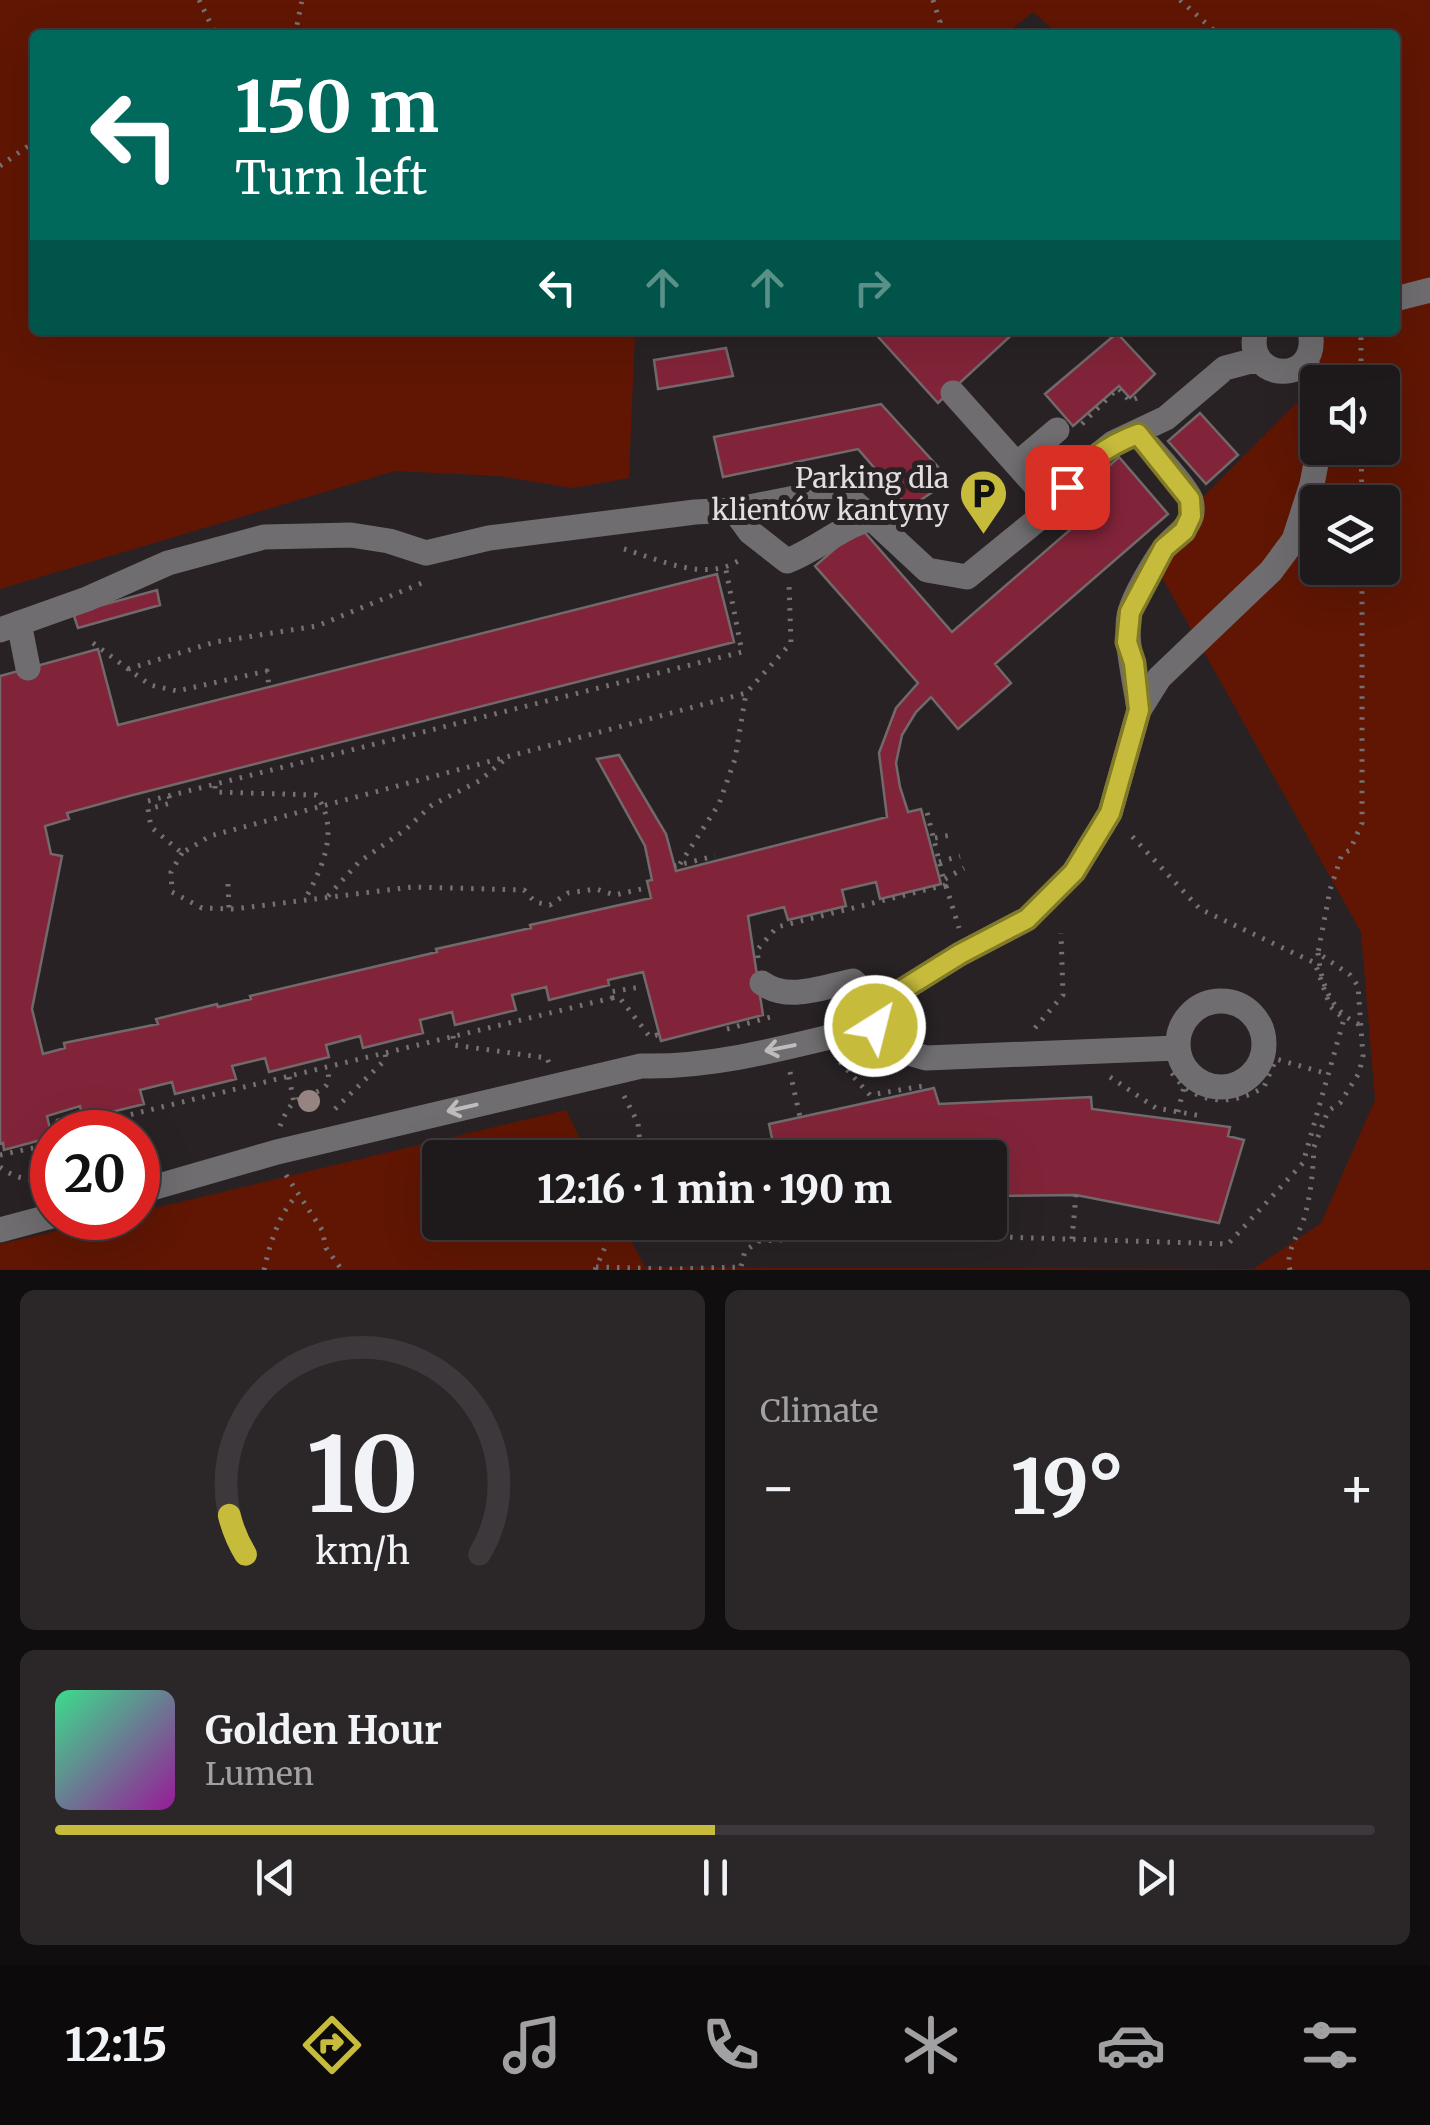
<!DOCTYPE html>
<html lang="en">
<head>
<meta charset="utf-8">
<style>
  :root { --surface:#1e1a1c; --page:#2b2729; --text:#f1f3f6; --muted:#a1a1a3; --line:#3c383b; --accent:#c7bb3c }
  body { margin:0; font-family:Merriweather,serif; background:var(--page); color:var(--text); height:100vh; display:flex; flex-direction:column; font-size:38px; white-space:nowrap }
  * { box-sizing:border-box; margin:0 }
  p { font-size:32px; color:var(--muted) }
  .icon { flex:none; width:55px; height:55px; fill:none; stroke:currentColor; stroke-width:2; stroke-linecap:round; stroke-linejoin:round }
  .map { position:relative; height:1270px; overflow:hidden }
  .details { display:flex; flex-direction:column; gap:20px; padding:20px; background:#100e0f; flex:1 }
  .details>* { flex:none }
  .hud { position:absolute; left:30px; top:30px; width:1370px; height:305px; border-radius:10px; box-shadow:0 10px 40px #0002,0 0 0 2px var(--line); background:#00695c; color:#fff; overflow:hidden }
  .buttons { position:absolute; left:1300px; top:365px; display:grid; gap:20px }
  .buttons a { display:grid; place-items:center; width:100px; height:100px; border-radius:10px; background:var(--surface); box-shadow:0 10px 40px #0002,0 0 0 2px var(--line); font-size:50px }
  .speed { position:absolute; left:30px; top:1110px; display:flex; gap:20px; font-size:50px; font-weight:700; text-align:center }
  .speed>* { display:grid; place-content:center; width:130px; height:130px; border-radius:50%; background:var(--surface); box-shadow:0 10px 40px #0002,0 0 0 2px var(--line); line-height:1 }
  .speed .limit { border:15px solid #d22; background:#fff; color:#111 }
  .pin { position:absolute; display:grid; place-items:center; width:85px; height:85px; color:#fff; margin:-42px; border-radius:20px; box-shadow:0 5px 15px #0006 }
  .me { position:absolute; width:110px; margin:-55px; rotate:36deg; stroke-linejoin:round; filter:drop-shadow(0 0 8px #0008) }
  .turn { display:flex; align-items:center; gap:35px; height:210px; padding:0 40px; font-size:45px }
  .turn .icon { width:130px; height:130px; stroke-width:2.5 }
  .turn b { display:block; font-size:70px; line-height:85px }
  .lanes { display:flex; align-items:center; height:95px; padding:0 40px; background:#0003; justify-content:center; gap:50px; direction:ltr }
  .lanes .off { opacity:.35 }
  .big { font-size:75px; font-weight:800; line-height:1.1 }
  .details .card { flex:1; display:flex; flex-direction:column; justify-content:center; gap:15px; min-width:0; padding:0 35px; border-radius:15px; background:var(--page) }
  .details .dial { align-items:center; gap:0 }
  .dial svg { height:260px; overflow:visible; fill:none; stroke:var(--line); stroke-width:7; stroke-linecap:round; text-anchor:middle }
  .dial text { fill:var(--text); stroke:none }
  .song { display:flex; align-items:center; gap:30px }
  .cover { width:120px; height:120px; border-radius:15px; background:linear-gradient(135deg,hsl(150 70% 55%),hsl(300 70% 35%)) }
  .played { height:10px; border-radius:5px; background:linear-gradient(90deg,var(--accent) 50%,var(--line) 50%) }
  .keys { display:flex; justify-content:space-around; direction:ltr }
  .heat { display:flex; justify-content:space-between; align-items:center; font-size:55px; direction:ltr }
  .details .tiles { flex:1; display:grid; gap:20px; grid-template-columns:1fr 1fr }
  .card:last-child { grid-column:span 2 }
  .trip { position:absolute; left:422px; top:1140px; width:585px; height:100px; border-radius:10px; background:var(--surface); box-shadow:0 10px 40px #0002,0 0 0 2px var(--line); font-weight:800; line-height:100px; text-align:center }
  .tabs { display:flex; height:160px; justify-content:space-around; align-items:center; background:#0c0a0b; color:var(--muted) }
  .tabs .icon { width:70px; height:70px }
  .tabs .on { color:var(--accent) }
  .tabs b { font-size:45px; color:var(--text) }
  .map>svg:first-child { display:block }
  .green { fill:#601603; fill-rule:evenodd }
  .building { fill:#822439; stroke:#71696a; stroke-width:2.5 }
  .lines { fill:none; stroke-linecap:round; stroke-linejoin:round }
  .path { stroke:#757072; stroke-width:5; stroke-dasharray:2.5 8; stroke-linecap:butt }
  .minor { stroke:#6f6d6f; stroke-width:25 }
  .tree { fill:#958481 }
  .oneway { stroke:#c0bcbe }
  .route-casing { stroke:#817a27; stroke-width:25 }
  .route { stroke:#c7bb3c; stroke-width:18 }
  .labels { text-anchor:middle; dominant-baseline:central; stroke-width:10; stroke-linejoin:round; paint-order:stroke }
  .poi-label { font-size:28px; fill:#e2dee0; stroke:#282225; text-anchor:end }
</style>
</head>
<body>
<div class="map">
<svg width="1430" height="1270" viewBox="0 0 1430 1270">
  <rect width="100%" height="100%" fill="#282225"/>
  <path class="green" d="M 0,0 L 1430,0 L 1430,1270 L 0,1270 L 0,1244 L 113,1218 L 138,1218 L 138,1212 L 566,1110 L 589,1157 L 440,1158 L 440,1222 L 622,1223 L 645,1267 L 1253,1269 L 1321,1223 L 1375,1100 L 1361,932 L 1150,556 L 1192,508 L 1312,387 L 1316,330 L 1395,330 L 1395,35 L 1059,35 L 1033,12 L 1004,35 L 35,35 L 35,330 L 640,330 L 635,334 L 629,478 L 572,488 L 498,476 L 395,471 L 0,589 ZM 1318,382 L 1382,382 L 1382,448 L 1318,448 ZM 1318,502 L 1382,502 L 1382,568 L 1318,568 Z"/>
  <path class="building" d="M 872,330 L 1017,330 L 938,403 Z
    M 1117,333 L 1155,374 L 1130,398 L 1119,386 L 1073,426 L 1045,394 Z
    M 726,348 L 733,376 L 658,389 L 654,360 Z
    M 881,404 L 950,480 L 909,508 L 858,449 L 723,477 L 714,437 Z
    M 1200,413 L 1238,455 L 1206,484 L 1168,441 Z
    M 1119,457 L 1168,514 L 995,664 L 1011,683 L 958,729 L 931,697 L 916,712 L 902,735 L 896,763 L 900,787 L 908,812 L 921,809 L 941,884 L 880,899 L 876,882 L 842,890 L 846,906 L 788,920 L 784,907 L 748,916 L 763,1015 L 661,1041 L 643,972 L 608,980 L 609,985 L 549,1000 L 546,987 L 512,995 L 516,1010 L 455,1025 L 452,1012 L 420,1020 L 423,1033 L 363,1048 L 360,1036 L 326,1045 L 329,1057 L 269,1072 L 265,1058 L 232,1066 L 236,1079 L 175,1094 L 172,1082 L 140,1090 L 144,1104 L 83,1119 L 80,1106 L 47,1116 L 52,1137 L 4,1150 L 3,1143 L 0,1144 L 0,676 L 98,649 L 118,725 L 717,574 L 734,642 L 129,796 L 67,813 L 69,819 L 45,826 L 51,854 L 62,856 L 32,1009 L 43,1054 L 65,1048 L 64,1043 L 158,1024 L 156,1019 L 217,1004 L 218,1007 L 251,999 L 250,996 L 437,952 L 436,949 L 531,928 L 530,925 L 651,898 L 647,881 L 652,880 L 645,846 L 597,759 L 619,755 L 666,834 L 676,871 L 887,817 L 879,753 L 896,708 L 918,683 L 815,566 L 860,527 L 952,632 L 1108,497 L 1093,480 Z
    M 157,590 L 160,605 L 78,628 L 73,613 Z
    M 934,1088 L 939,1104 L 1091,1097 L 1092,1109 L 1230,1127 L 1228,1136 L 1244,1140 L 1219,1223 L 1076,1195 L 990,1196 L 990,1158 L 776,1158 L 769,1124 Z"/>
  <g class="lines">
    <path class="path" d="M 199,0 L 216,35
      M 933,0 L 940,22 L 935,35
      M 1180,0 L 1219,35
      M 295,35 L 302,0
      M 0,166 L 35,141
      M 1361,382 L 1361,330
      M 1082,424 L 1118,388 L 1130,401 L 1144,395
      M 1361,448 L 1362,502
      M 624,549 C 660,560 707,583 741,559
      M 93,643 L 150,685 L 177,691 L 267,671 L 269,686
      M 128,669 L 215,642 L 317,626 L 422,583 L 422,578
      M 215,786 L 215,792 L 316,795 C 341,829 322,869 304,901
      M 169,796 L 171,803 L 148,809 L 151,827 L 182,853 L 210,836 L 746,693 L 791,643 L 789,584
      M 148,801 L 742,652 L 725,565
      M 935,838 L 951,835
      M 182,853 L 171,872 L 172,892 L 202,908 L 234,909 L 412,887 L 524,890 L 535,902 L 550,905 L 568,893 L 596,889 L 615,895 L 646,888
      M 939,862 L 960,856
      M 680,864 L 719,804 L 735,759 L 746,693
      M 674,866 L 715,856
      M 945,879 L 964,868
      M 228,884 L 229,909
      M 946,886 L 959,928
      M 328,896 L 359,862 L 405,830 L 432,805 L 479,781 L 508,757
      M 1318,953 C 1321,984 1331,1014 1363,1026
      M 758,958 L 757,950 L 777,927 L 945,885 L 926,808
      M 612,998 L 619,997 L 650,1037 L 657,1035 L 658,1040
      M 1035,1028 L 1063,995 L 1061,933
      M 727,1029 L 774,1016
      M 453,1036 L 454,1045 L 547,1058 L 549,1063
      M 840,1062 L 870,1095 L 923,1086
      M 790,1072 L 800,1117
      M 1172,1073 C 1194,1105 1232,1107 1264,1087 L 1276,1059 L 1328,1074
      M 289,1077 L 294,1103
      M 1110,1077 L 1156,1108 L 1202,1116
      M 624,1096 L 638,1123 L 641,1155 L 644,1158
      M 335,1109 L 386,1059 L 385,1053
      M 1178,1112 L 1184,1087
      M 280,1126 C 284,1116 289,1104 299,1099 C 315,1090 334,1093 327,1068
      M 59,1132 L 58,1121 L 76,1116 L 79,1127 L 612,998 L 610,992 L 640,987
      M 1314,1147 L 1328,1111 L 1340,1103 L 1359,1073 L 1363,1056 L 1358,986 L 1350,975 L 1318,953 L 1330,890 L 1342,854 L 1350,850 L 1362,823 L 1362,568
      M 0,1155 L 52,1144
      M 0,1167 C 15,1179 33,1182 52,1178
      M 286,1175 L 322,1230 L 326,1248 L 342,1270
      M 733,1222 L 759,1241 L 904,1234 L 1228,1244 L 1303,1163 L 1344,1019 L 1330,1006 L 1315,963 L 1200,909 L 1129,833
      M 931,1222 L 931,1235
      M 1072,1239 L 1076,1195
      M 741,1266 L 745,1251 L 759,1241
      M 596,1267 L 672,1269 L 741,1267
      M 264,1270 C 270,1244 278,1215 297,1195
      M 595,1270 L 616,1222
      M 1290,1270 C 1285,1250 1300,1234 1305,1215 C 1311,1193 1313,1170 1314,1148"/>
    <path class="minor" d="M 1395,299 L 1430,290
      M 1256,330 C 1241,382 1322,388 1310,330
      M 1305,362 L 1318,385
      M 1138,434 C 1149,447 1187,487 1191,500 C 1198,526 1174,534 1163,550 C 1153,564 1134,596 1130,612 C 1123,634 1136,685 1139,710
      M 1017,464 L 1057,430
      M 1054,506 L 1080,469 L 1113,443 L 1166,418 L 1225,368 L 1259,359
      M 734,510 L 750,532 L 787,561 C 816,550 841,527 870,519
      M 19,623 L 28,668
      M 0,630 L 87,599 L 168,563 L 264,537 L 351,535 L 389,541 L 426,553 L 489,538 L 695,512 L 734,510 L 840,489 L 927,570 L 967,577 L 1054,506 L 953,393
      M 762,983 C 788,1002 823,987 853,981 L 878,1005
      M1178 1044a43 43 0 1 1 86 0a43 43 0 1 1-86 0Z
      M 1177,1048 L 926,1058 L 895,1049 L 875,1026 L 878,1005 L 960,954 L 1027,919 L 1074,872 L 1110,813 L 1139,710 L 1159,678 L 1271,571 L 1294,540 L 1312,484 L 1319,448
      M 138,1192 L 277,1152 L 641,1066 C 719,1068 799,1044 875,1026
      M 0,1230 L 52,1216"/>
  </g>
  <circle class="tree" cx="309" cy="1101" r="11"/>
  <defs><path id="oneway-shaft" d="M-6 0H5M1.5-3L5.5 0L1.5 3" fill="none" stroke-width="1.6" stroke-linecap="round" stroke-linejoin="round" transform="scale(2.5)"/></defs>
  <g class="oneway">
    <use href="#oneway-shaft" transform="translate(780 1048) rotate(169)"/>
    <use href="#oneway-shaft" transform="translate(462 1108) rotate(167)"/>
  </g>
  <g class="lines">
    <defs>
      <path id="route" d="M 875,1026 L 878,1005 L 960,954 L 1027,919 L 1074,872 L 1110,813 L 1139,710 L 1134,663 L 1127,642 L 1130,612 L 1164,548 L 1184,531 L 1191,516 L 1190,499 L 1138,434 C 1108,445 1085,461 1067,487"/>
    </defs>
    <use href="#route" class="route-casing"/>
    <use href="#route" class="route"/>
  </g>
  <defs>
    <symbol id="parking-pin" viewBox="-11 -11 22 30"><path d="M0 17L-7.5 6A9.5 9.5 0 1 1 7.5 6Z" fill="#c7bb3c" stroke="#282225"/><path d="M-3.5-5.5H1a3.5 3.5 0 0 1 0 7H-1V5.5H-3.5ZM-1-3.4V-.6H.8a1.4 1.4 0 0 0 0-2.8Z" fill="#111"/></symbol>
  </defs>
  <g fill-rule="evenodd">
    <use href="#parking-pin" x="956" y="466" width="55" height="75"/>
  </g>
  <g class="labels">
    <g class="poi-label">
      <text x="949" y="478">Parking dla<tspan x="949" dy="32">klientów kantyny</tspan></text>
    </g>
  </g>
</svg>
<div class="buttons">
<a><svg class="icon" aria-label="sound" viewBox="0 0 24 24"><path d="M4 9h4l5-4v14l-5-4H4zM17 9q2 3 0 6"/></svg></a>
<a><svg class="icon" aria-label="layers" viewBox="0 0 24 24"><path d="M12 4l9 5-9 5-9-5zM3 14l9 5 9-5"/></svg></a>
</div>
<div class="speed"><div class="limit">20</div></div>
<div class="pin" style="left:1067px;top:487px;background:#d93025"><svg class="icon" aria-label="arrive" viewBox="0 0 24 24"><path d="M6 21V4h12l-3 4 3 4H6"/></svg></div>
<svg class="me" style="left:875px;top:1026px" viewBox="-20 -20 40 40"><circle r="17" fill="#c7bb3c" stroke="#fff" stroke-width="3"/><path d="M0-11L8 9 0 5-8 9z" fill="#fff"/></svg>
<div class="trip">12:16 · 1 min · 190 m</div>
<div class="hud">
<div class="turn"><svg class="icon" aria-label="left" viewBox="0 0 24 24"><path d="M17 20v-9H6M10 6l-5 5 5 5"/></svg><div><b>150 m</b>Turn left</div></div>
<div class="lanes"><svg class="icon" aria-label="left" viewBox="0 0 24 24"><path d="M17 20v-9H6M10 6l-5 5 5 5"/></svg><svg class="icon off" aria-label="ahead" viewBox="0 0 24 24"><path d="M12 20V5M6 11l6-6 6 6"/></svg><svg class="icon off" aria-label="ahead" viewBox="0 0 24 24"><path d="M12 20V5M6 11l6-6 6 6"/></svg><svg class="icon off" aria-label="right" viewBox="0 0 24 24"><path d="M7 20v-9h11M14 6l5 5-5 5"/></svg></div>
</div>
</div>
<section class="details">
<div class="tiles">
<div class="card dial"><svg viewBox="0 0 100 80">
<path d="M14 69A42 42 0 1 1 86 69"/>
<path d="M14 69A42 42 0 0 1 9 57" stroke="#c7bb3c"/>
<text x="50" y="56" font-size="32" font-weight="700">10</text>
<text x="50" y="72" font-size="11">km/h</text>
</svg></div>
<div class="card"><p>Climate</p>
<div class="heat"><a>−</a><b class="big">19°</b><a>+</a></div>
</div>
<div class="card">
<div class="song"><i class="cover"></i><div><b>Golden Hour</b><p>Lumen</p></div></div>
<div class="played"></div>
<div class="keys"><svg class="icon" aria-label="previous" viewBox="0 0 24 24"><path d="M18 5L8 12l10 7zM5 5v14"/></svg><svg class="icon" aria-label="pause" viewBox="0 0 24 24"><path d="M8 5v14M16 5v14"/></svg><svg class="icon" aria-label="next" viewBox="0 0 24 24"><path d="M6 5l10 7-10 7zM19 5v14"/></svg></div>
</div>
</div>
</section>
<nav class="tabs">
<b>12:15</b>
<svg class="icon on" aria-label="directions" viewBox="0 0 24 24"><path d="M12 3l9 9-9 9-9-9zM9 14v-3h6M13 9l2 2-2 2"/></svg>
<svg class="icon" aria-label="music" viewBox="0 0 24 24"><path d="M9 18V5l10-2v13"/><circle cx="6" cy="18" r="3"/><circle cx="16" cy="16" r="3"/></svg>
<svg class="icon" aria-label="phone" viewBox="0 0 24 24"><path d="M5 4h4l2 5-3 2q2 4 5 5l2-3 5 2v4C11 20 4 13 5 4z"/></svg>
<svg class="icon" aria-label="climate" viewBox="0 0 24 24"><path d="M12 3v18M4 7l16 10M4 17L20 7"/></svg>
<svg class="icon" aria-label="car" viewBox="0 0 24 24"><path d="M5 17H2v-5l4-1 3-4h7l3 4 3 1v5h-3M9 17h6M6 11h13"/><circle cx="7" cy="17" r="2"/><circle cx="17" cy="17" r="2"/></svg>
<svg class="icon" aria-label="filters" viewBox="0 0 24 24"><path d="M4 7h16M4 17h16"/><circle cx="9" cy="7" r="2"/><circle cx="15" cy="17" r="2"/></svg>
</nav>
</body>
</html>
